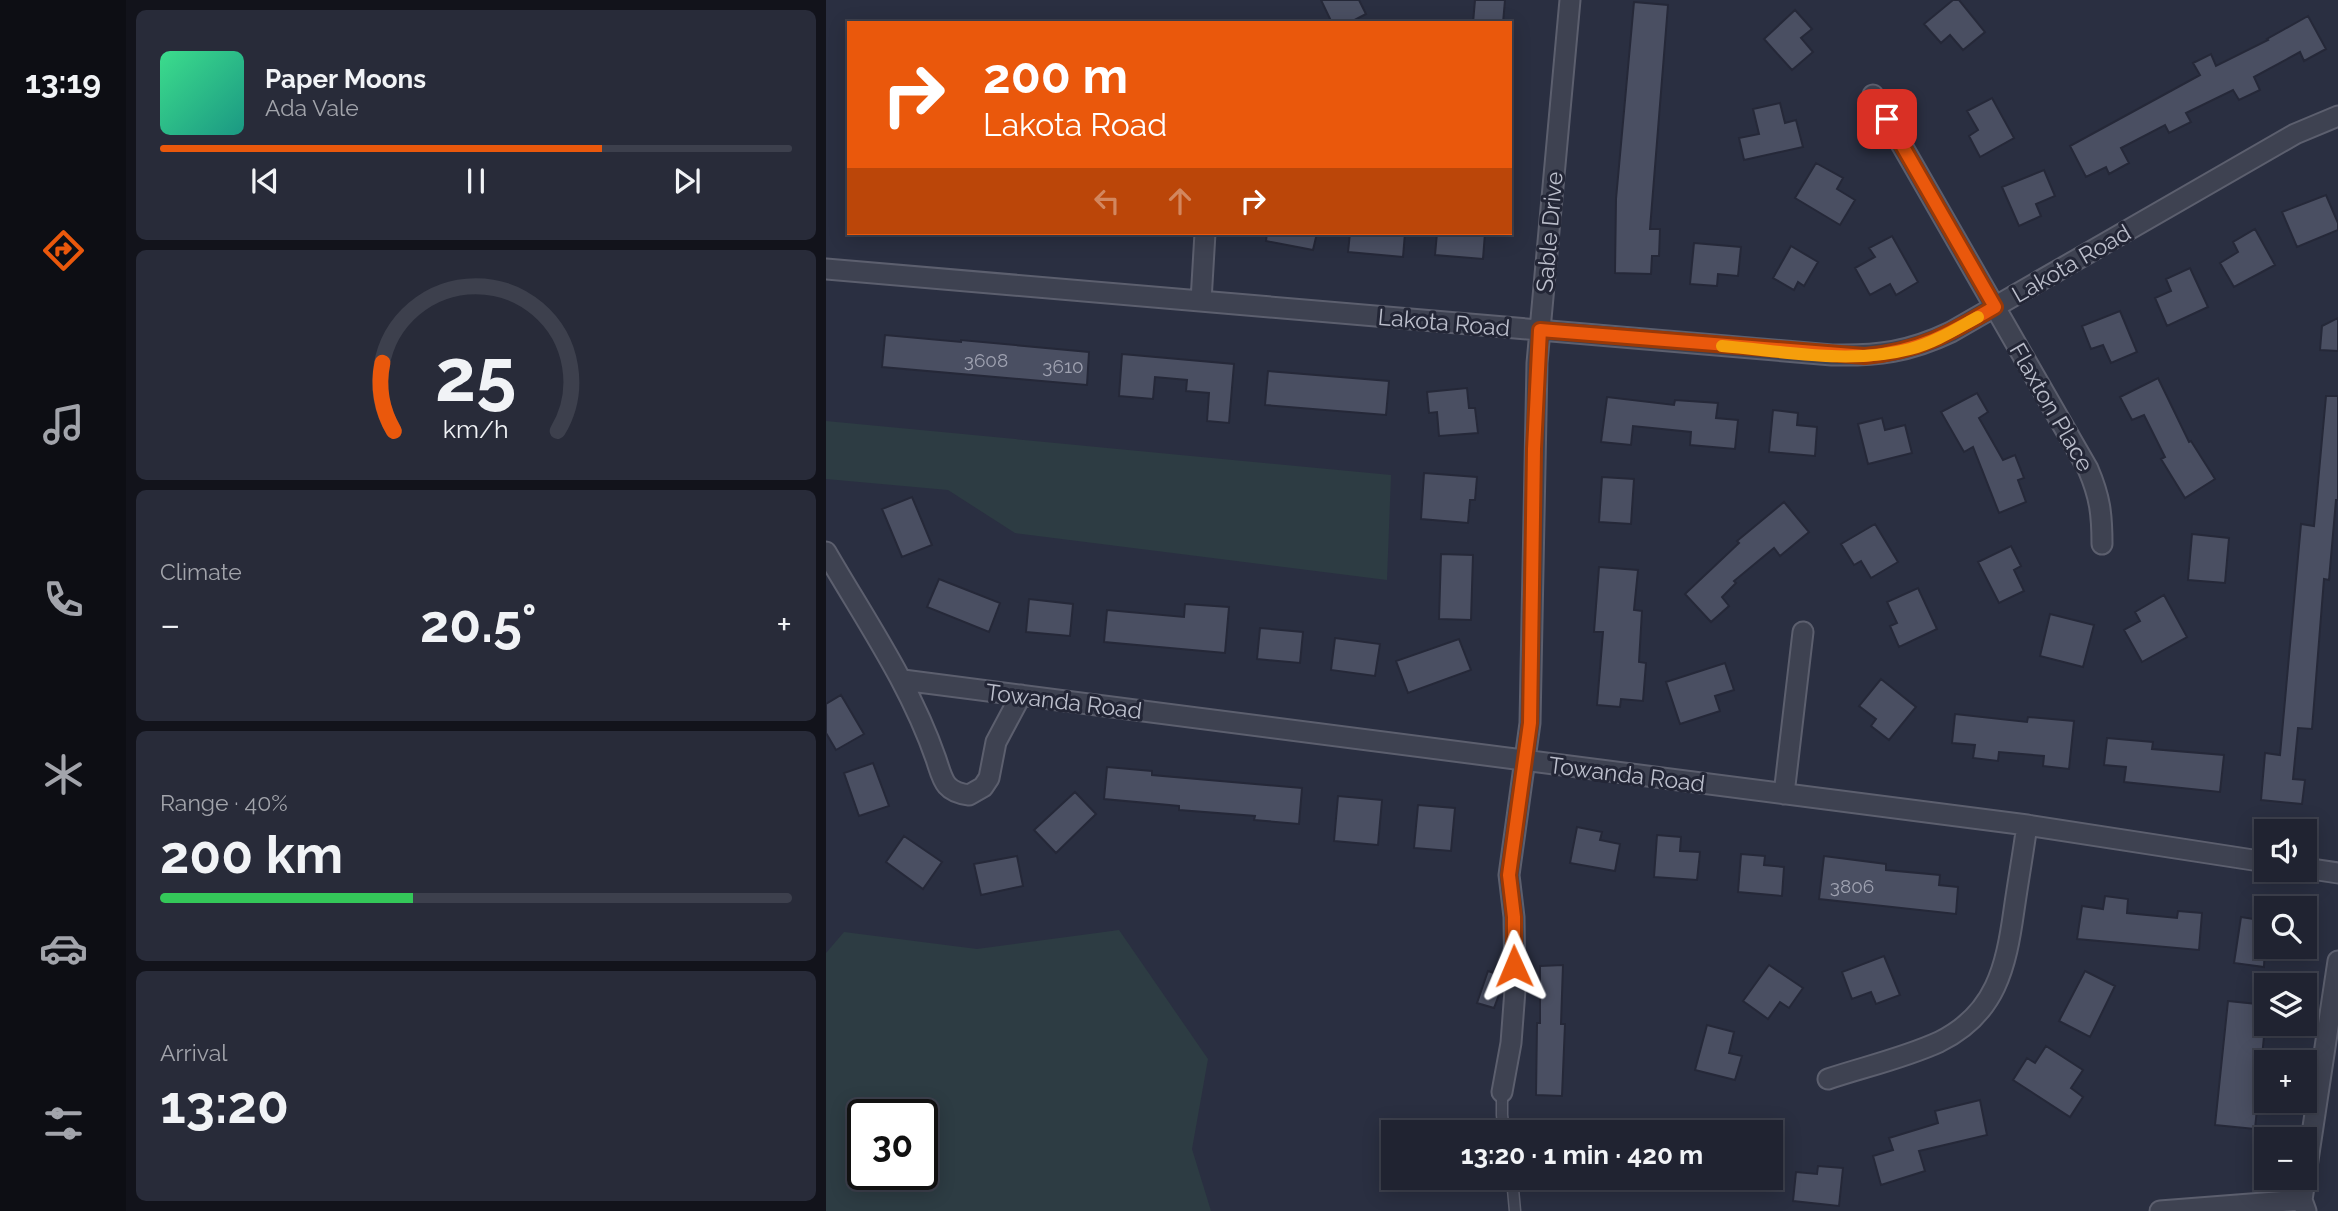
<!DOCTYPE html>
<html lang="en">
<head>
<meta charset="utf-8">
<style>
  :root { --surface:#202331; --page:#282b39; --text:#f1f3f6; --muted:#a2a4ab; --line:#3d404d; --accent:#ea580c }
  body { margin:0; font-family:Raleway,sans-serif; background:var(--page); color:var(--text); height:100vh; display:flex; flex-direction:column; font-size:26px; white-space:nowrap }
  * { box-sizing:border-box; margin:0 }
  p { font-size:23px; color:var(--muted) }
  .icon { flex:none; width:38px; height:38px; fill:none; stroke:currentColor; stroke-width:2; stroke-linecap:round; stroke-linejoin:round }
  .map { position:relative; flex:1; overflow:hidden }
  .sheet { display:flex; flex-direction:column; gap:10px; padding:10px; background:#12131b; width:700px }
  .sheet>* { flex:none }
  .hud { position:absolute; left:21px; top:21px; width:665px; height:214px; border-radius:0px; box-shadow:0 4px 18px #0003,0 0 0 2px var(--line); background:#ea580c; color:#fff; overflow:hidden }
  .fabs { position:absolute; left:1428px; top:819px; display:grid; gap:14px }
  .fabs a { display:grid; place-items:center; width:63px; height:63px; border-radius:0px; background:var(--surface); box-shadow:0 4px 18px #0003,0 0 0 2px var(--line); font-size:35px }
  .speed { position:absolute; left:21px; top:1099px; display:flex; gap:14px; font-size:35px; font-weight:700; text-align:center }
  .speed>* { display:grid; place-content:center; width:91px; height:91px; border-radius:50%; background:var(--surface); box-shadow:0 4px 18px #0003,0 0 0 2px var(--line); line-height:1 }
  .speed .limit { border:4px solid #111; border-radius:10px; background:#fff; color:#111 }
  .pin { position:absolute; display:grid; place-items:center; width:60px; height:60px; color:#fff; margin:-30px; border-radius:14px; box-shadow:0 4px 10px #0006 }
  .me { position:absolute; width:77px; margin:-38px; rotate:359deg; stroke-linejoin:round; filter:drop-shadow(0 0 5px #0008) }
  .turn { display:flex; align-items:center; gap:24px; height:147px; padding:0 21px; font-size:32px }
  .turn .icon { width:91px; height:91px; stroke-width:2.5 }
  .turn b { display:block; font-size:49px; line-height:60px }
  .lanes { display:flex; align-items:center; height:66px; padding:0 21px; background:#0003; justify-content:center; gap:35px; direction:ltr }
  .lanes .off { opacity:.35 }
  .big { font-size:52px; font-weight:700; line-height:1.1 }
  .sheet .widget { flex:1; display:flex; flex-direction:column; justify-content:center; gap:10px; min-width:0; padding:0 24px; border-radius:10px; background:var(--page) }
  .sheet .dial { align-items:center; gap:0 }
  .dial svg { height:182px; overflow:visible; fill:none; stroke:var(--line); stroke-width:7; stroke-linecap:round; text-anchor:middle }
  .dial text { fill:var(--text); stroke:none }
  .song { display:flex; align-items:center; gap:21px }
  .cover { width:84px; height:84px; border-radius:10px; background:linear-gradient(135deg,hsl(150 70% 55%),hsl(170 70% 35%)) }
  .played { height:7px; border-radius:4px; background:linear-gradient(90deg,var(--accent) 70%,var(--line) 70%) }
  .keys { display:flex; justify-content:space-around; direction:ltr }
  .heat { display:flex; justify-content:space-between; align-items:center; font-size:38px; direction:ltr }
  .charge { height:10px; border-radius:5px; background:linear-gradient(90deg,#34c759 40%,var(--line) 0) }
  .trip { position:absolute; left:555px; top:1120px; width:402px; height:70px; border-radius:0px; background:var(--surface); box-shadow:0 4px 18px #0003,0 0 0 2px var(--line); font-weight:700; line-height:70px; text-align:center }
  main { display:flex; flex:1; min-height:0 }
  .menu { display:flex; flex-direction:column; width:126px; justify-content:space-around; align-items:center; background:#0d0e14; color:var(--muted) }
  .menu .icon { width:49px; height:49px }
  .menu .current { color:var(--accent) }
  .menu b { font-size:32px; color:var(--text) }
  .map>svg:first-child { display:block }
  .green { fill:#2d3c43; fill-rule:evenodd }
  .building { fill:#4a4f62; stroke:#252838; stroke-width:2 }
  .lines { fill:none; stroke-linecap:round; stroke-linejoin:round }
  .service-casing { stroke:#5c5f6e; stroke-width:13 }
  .minor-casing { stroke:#5c5f6e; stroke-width:23 }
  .service { stroke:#3e4251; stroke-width:10 }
  .minor { stroke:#3e4251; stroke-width:19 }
  .route-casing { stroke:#983908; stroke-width:18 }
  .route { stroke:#ea580c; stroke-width:12 }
  .slow { stroke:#f59e0b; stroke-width:12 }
  .labels { text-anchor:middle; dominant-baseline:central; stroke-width:6; stroke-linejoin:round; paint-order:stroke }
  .number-label { font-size:19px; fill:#9fa2b1 }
  .street-label { font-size:23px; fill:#bbbecb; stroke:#232636 }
</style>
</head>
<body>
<main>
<nav class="menu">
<b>13:19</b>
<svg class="icon current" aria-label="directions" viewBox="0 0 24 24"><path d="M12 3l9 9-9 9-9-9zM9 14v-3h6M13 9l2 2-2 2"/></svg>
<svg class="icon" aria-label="music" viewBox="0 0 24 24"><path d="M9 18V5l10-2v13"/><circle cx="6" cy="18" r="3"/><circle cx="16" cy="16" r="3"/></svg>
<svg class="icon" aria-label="phone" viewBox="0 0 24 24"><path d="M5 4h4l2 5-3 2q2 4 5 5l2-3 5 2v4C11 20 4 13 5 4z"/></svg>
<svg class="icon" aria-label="climate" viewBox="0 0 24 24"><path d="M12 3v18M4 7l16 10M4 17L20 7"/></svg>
<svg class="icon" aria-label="car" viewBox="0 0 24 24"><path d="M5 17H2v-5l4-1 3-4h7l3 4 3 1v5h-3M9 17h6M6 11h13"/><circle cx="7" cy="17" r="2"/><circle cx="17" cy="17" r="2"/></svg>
<svg class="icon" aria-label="filters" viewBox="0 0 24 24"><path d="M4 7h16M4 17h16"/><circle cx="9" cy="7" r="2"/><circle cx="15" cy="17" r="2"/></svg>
</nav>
<section class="sheet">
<div class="widget">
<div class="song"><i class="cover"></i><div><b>Paper Moons</b><p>Ada Vale</p></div></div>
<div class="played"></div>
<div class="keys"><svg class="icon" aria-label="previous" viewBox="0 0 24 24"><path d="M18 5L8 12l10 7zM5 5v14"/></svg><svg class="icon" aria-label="pause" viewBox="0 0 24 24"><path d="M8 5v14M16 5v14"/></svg><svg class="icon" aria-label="next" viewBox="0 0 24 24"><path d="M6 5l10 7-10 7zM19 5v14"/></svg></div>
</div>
<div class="widget dial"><svg viewBox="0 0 100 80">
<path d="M14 69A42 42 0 1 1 86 69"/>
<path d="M14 69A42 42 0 0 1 9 39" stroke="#ea580c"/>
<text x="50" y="56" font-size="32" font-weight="700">25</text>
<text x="50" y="72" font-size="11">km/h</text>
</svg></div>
<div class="widget"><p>Climate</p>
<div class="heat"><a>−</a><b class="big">20.5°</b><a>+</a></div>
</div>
<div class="widget"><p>Range · 40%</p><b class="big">200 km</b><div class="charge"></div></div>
<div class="widget"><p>Arrival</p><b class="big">13:20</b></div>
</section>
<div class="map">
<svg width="1512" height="1211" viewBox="0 0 1512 1211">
  <rect width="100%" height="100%" fill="#2a2f41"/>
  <path class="green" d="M 0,421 L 565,475 L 561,580 L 189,533 L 122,490 L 0,479 Z
    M 293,930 L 382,1059 L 366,1149 L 385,1211 L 0,1211 L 0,953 L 18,932 L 151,949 ZM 37,1115 L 96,1115 L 96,1174 L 37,1174 Z"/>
  <path class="building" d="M 495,0 L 533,0 L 540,14 L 523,23 L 506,23 Z
    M 649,0 L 679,0 L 677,23 L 647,23 Z
    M 1127,0 L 1133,0 L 1159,32 L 1137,50 L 1124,35 L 1115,43 L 1098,24 Z
    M 808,2 L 842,5 L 824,229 L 834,229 L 833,256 L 826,256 L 825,274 L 789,273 L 790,199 Z
    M 969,10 L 986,29 L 975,38 L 987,52 L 966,70 L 938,39 Z
    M 1482,16 L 1500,49 L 1478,61 L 1474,52 L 1428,77 L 1434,90 L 1413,100 L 1407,90 L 1360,113 L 1365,122 L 1343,133 L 1339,125 L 1295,148 L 1303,163 L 1283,174 L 1280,167 L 1260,177 L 1244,146 L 1374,75 L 1367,63 L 1385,54 L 1390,66 L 1442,40 L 1441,39 Z
    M 1166,98 L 1188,138 L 1154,157 L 1143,136 L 1152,130 L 1141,111 Z
    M 954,103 L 959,123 L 970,120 L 977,147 L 918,160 L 913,138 L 933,134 L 927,109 Z
    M 990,163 L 1017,178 L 1011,189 L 1029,200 L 1014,225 L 969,198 Z
    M 1218,170 L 1229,196 L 1210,204 L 1215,216 L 1193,226 L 1176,187 Z
    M 1500,195 L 1512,223 L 1512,230 L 1471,247 L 1456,212 Z
    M 1429,229 L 1449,265 L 1408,287 L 1394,263 L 1412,252 L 1407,242 Z
    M 441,233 L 491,233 L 487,250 L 440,241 Z
    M 524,233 L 579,233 L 577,257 L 522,252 Z
    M 611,233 L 659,233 L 657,259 L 609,255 Z
    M 1066,236 L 1092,282 L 1070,295 L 1064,284 L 1044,295 L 1029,268 L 1049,257 L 1043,248 Z
    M 868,243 L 915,247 L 912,276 L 892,274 L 891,286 L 864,284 Z
    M 965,246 L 992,262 L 978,286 L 972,282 L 968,290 L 947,278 Z
    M 1364,268 L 1382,307 L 1341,326 L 1329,298 L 1345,291 L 1340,279 Z
    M 1294,311 L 1311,352 L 1285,363 L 1277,345 L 1265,349 L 1256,326 Z
    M 1512,318 L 1512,351 L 1494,350 L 1496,326 Z
    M 59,335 L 135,342 L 135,340 L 263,352 L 261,385 L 56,367 Z
    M 296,354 L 408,364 L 403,423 L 381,421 L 383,393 L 360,391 L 361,380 L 329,377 L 327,399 L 293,396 Z
    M 442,371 L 563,381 L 560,415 L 439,405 Z
    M 1332,378 L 1363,442 L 1365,441 L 1389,479 L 1359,498 L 1335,459 L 1339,457 L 1318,415 L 1306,420 L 1294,397 Z
    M 641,388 L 643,408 L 649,408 L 652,433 L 613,436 L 611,412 L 603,413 L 601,392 Z
    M 1151,393 L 1162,412 L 1153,418 L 1177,460 L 1189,455 L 1198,478 L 1192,480 L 1200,502 L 1173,513 L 1147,447 L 1138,452 L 1115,412 Z
    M 1500,396 L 1512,396 L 1512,500 L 1510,500 L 1503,580 L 1498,579 L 1486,729 L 1472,728 L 1467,779 L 1479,780 L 1476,804 L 1435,800 L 1439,753 L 1454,755 L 1475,524 L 1488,526 Z
    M 781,397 L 848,405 L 849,400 L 892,403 L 890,418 L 912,420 L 909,449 L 864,445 L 865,432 L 807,426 L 805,445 L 775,442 Z
    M 947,410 L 972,413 L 971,425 L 991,427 L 989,456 L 943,452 Z
    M 1056,418 L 1059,430 L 1079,425 L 1086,453 L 1042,464 L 1032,424 Z
    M 598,473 L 651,477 L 649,500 L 644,500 L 642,523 L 595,519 Z
    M 776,477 L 808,479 L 805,524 L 773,522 Z
    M 86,497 L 106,545 L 76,557 L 56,509 Z
    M 958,502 L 983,532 L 954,556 L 948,548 L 908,581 L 910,583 L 896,597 L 903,606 L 885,622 L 859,594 L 913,543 L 911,541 Z
    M 1049,524 L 1072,562 L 1045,578 L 1035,561 L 1028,565 L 1015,544 Z
    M 1366,534 L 1403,538 L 1399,583 L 1362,580 Z
    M 1185,546 L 1195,566 L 1188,570 L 1198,591 L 1173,603 L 1152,562 Z
    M 615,554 L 647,555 L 645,620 L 613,619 Z
    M 773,567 L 812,570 L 808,610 L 816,611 L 813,662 L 820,663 L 817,701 L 795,699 L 794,707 L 771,705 L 777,632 L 768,632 Z
    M 113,579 L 174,603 L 163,632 L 101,607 Z
    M 1092,588 L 1111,629 L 1073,647 L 1064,626 L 1071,623 L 1061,602 Z
    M 1338,595 L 1361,637 L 1316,662 L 1298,630 L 1314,621 L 1309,612 Z
    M 203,599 L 247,604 L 244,636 L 200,632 Z
    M 359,604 L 403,607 L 399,653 L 278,642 L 281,610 L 358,617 Z
    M 1224,614 L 1268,625 L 1257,667 L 1214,656 Z
    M 434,628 L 477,632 L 474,663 L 431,659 Z
    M 509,638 L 554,644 L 549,676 L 505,670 Z
    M 633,639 L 645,670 L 582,693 L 570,661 Z
    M 899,663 L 908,690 L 889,696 L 894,711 L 854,724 L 840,682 Z
    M 1055,679 L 1090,707 L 1063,740 L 1045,726 L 1050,719 L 1033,706 Z
    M 15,695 L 38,734 L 10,750 L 0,733 L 0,704 Z
    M 1129,714 L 1201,722 L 1202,717 L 1248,721 L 1243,769 L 1217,766 L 1218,756 L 1173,752 L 1172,761 L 1147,758 L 1149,745 L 1126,743 Z
    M 1281,738 L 1327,742 L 1326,749 L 1398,755 L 1394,792 L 1298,782 L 1300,767 L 1278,765 Z
    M 47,763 L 63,806 L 33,816 L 18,773 Z
    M 281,767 L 326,771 L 326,775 L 476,788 L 473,824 L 428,820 L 429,816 L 353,810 L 353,806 L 278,799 Z
    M 249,792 L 270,814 L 230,853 L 208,830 Z
    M 512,796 L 556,800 L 552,845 L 508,841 Z
    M 592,805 L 629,808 L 625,851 L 588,848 Z
    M 751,827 L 776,832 L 774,840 L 794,844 L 789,871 L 744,863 Z
    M 831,835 L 855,837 L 854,851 L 874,852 L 871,880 L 828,877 Z
    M 78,836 L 116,862 L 97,889 L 60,862 Z
    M 915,854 L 939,856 L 938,865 L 958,867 L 956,896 L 912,892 Z
    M 191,856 L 197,886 L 155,895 L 148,864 Z
    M 998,856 L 1060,864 L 1060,870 L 1114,875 L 1113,885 L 1132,887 L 1130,914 L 993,899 Z
    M 1279,896 L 1302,899 L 1301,913 L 1351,918 L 1352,911 L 1376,913 L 1373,950 L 1251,939 L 1256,906 L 1277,909 Z
    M 1415,917 L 1440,921 L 1438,967 L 1408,963 Z
    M 1058,956 L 1074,995 L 1050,1004 L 1045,992 L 1026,999 L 1016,972 Z
    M 737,965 L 735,1024 L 739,1024 L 736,1096 L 710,1095 L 711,1023 L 714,1023 L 714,966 Z
    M 943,965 L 977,988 L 963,1008 L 954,1002 L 942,1019 L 917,1001 Z
    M 662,971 L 677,976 L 677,984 L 668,1008 L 651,1003 Z
    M 1259,971 L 1289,986 L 1264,1037 L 1233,1021 Z
    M 1402,1001 L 1431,1004 L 1429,1025 L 1439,1026 L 1429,1129 L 1389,1125 Z
    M 881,1025 L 908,1032 L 903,1053 L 916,1056 L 909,1080 L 869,1070 Z
    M 1220,1046 L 1257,1070 L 1245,1088 L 1257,1097 L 1244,1117 L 1187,1080 L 1201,1058 L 1209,1063 Z
    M 1154,1100 L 1161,1135 L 1093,1151 L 1099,1171 L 1055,1185 L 1047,1156 L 1067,1150 L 1063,1138 L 1112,1123 L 1109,1111 Z
    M 992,1166 L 1017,1168 L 1013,1206 L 967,1201 L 970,1172 L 991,1174 Z"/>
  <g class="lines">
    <defs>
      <path id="service" d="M 676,1092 L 676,1115 L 678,1132
        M 686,1178 L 689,1211"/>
      <path id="minor" d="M 1047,95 L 1262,469 C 1274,497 1276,514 1276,544
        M 0,269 L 1006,355 C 1052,356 1083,352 1125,332 L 1469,134 L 1512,116
        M 375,301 L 379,233
        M 0,552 C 40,621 84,684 110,759 C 117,780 118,792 143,795 L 157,787 L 163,778 L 170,742 L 195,695
        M 77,680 L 1201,825 L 1440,862
        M 958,794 L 977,632
        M 1479,868 L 1512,873
        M 1002,1079 C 1038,1067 1078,1058 1113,1042 C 1170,1014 1180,967 1188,910 C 1192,882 1197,854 1201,825
        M 676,1092 L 685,1043 L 689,990 L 688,917 L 683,875 L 704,723 L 711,363 L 744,0
        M 1334,1211 L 1476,1200
        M 1480,1211 L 1476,1200 L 1512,961"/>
    </defs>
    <use href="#service" class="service-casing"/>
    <use href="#minor" class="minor-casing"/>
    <use href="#service" class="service"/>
    <use href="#minor" class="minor"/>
  </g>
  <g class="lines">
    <defs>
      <path id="route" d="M 688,966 L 688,917 L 683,875 L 704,723 L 708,449 L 714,330 L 1039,356 C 1093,351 1123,334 1169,307 L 1061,119"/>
    </defs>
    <use href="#route" class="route-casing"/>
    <use href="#route" class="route"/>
    <path class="slow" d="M 896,346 C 957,351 1023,365 1084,349 C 1108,343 1130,329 1152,317"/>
  </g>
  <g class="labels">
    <g class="number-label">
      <text x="160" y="360">3608</text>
      <text x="237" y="366">3610</text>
      <text x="1026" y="886">3806</text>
    </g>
    <g class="street-label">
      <text transform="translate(723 232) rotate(-85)">Sable Drive</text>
      <text transform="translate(1245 263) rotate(-30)">Lakota Road</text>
      <text transform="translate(618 322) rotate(5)">Lakota Road</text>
      <text transform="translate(1226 407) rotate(60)">Flaxton Place</text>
      <text transform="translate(238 701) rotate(7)">Towanda Road</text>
      <text transform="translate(801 774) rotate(7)">Towanda Road</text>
    </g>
  </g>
</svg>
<div class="fabs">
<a><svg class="icon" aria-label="sound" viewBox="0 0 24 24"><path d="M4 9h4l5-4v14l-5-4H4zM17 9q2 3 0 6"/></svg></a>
<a><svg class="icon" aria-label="search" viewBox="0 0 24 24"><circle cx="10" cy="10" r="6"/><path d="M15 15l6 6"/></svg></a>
<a><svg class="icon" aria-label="layers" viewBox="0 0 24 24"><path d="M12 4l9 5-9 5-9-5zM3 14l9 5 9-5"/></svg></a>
<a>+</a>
<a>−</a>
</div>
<div class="speed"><div class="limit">30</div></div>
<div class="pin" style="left:1061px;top:119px;background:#d93025"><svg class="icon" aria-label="arrive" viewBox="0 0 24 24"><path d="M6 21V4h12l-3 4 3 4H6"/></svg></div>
<svg class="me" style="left:688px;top:966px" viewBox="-20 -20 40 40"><path d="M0-17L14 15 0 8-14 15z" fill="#ea580c" stroke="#fff" stroke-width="4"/></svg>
<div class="trip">13:20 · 1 min · 420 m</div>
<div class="hud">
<div class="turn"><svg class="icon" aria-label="right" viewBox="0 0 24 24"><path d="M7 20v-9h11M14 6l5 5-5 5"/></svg><div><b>200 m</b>Lakota Road</div></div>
<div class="lanes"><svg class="icon off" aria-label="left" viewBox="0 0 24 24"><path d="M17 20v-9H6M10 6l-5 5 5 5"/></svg><svg class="icon off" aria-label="ahead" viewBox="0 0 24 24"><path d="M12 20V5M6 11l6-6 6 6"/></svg><svg class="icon" aria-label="right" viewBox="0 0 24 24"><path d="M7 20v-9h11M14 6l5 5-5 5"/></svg></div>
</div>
</div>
</main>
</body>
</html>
